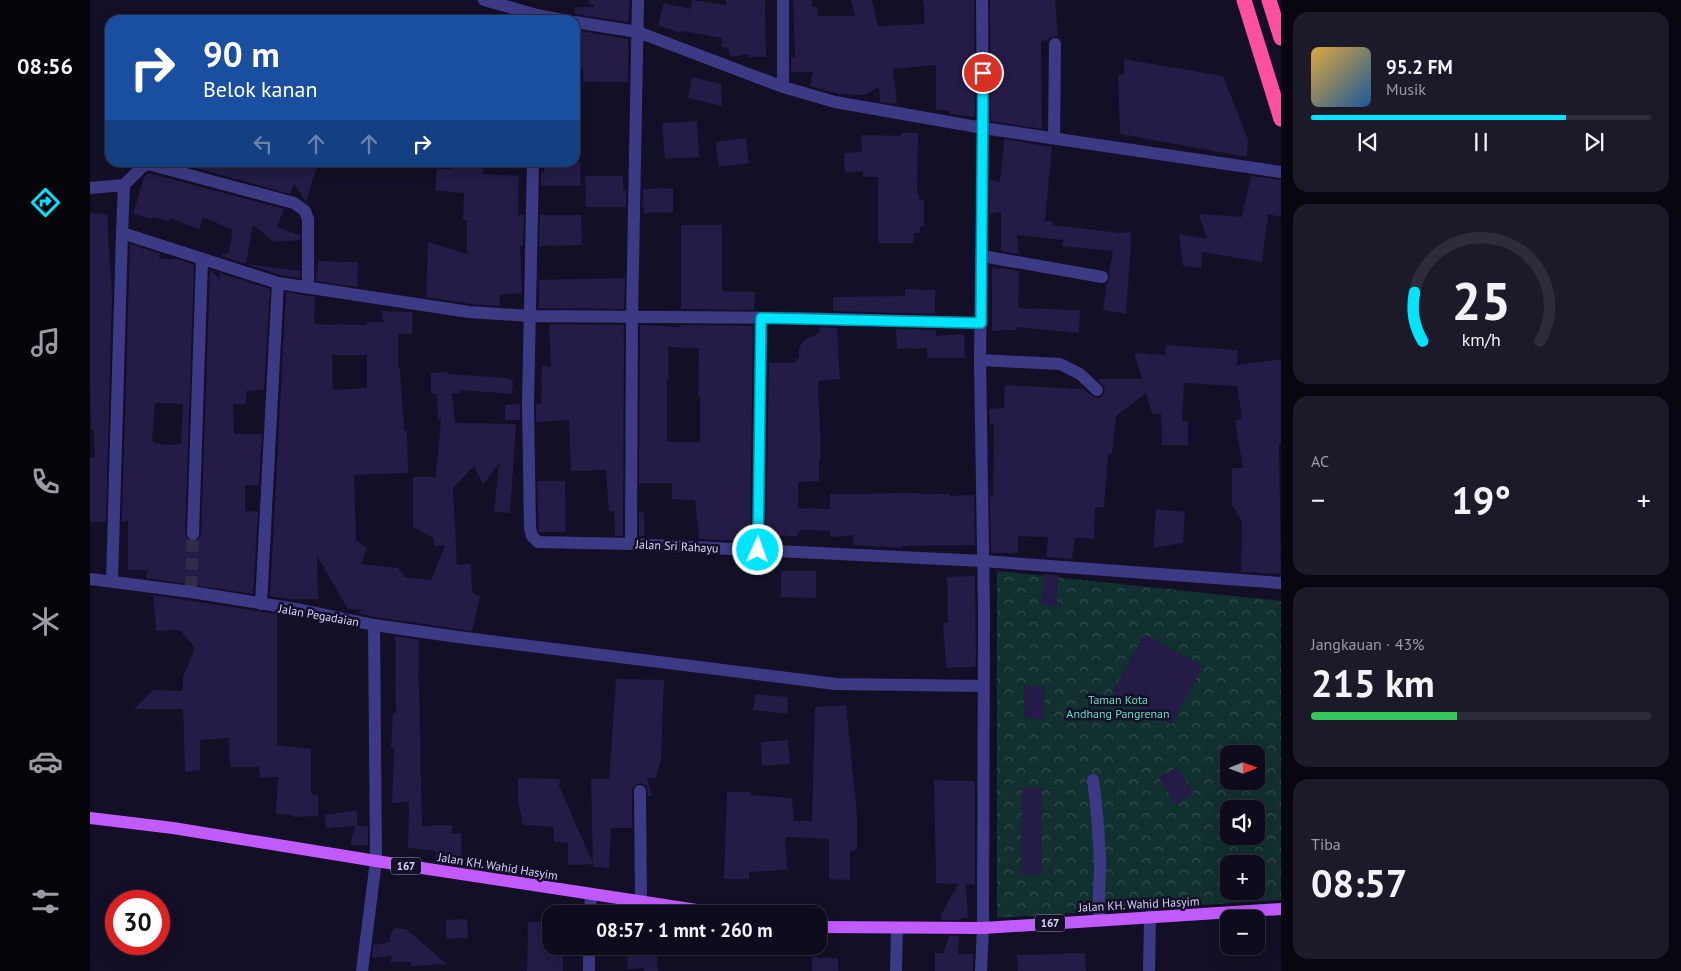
<!DOCTYPE html>
<html lang="id">
<head>
<meta charset="utf-8">
<style>
  :root { --surface:#0e0b1c; --page:#1c1929; --text:#f1f3f6; --muted:#9b9ba3; --line:#2e2b3b; --accent:#00e5ff }
  body { margin:0; font-family:"PT Sans",sans-serif; background:var(--page); color:var(--text); height:100vh; display:flex; flex-direction:column; font-size:19px; white-space:nowrap }
  * { box-sizing:border-box; margin:0 }
  p { font-size:16px; color:var(--muted) }
  .icon { flex:none; width:28px; height:28px; fill:none; stroke:currentColor; stroke-width:2; stroke-linecap:round; stroke-linejoin:round }
  .map { position:relative; flex:1; overflow:hidden }
  .panel { display:flex; flex-direction:column; gap:12px; padding:12px; background:#08060f; width:400px }
  .panel>* { flex:none }
  .hud { position:absolute; left:15px; top:15px; width:475px; height:152px; border-radius:15px; box-shadow:0 5px 20px #0002,0 0 0 1px var(--line); background:#1a4fa0; color:#fff; overflow:hidden }
  .needle { width:32px; rotate:89deg }
  .buttons { position:absolute; left:1130px; top:745px; display:grid; gap:10px }
  .buttons a { display:grid; place-items:center; width:45px; height:45px; border-radius:10px; background:var(--surface); box-shadow:0 5px 20px #0002,0 0 0 1px var(--line); font-size:25px }
  .speed { position:absolute; left:15px; top:890px; display:flex; gap:10px; font-size:25px; font-weight:700; text-align:center }
  .speed>* { display:grid; place-content:center; width:65px; height:65px; border-radius:50%; background:var(--surface); box-shadow:0 5px 20px #0002,0 0 0 1px var(--line); line-height:1 }
  .speed .limit { border:8px solid #d22; background:#fff; color:#111 }
  .pin { position:absolute; display:grid; place-items:center; width:42px; height:42px; color:#fff; margin:-21px; border:2px solid #fff; border-radius:50%; box-shadow:0 1px 5px #0007 }
  .me { position:absolute; width:55px; margin:-28px; rotate:2deg; stroke-linejoin:round; filter:drop-shadow(0 0 4px #0008) }
  .turn { display:flex; align-items:center; gap:18px; height:105px; padding:0 15px; font-size:22px }
  .turn .icon { width:65px; height:65px; stroke-width:2.5 }
  .turn b { display:block; font-size:35px; line-height:42px }
  .lanes { display:flex; align-items:center; height:48px; padding:0 15px; background:#0003; justify-content:center; gap:25px; direction:ltr }
  .lanes .off { opacity:.35 }
  .big { font-size:38px; font-weight:800; line-height:1.1 }
  .panel .tile { flex:1; display:flex; flex-direction:column; justify-content:center; gap:8px; min-width:0; padding:0 18px; border-radius:15px; background:var(--page) }
  .panel .dial { align-items:center; gap:0 }
  .dial svg { height:130px; overflow:visible; fill:none; stroke:var(--line); stroke-width:7; stroke-linecap:round; text-anchor:middle }
  .dial text { fill:var(--text); stroke:none }
  .song { display:flex; align-items:center; gap:15px }
  .cover { width:60px; height:60px; border-radius:8px; background:linear-gradient(135deg,hsl(40 70% 55%),hsl(210 70% 35%)) }
  .played { height:5px; border-radius:2px; background:linear-gradient(90deg,var(--accent) 75%,var(--line) 75%) }
  .keys { display:flex; justify-content:space-around; direction:ltr }
  .heat { display:flex; justify-content:space-between; align-items:center; font-size:28px; direction:ltr }
  .charge { height:8px; border-radius:4px; background:linear-gradient(90deg,#34c759 43%,var(--line) 0) }
  .trip { position:absolute; left:452px; top:905px; width:285px; height:50px; border-radius:15px; background:var(--surface); box-shadow:0 5px 20px #0002,0 0 0 1px var(--line); font-weight:800; line-height:50px; text-align:center }
  main { display:flex; flex:1; min-height:0 }
  .tab-bar { display:flex; flex-direction:column; width:90px; justify-content:space-around; align-items:center; background:#06040b; color:var(--muted) }
  .tab-bar .icon { width:35px; height:35px }
  .tab-bar .selected { color:var(--accent) }
  .tab-bar b { font-size:22px; color:var(--text) }
  .map>svg:first-child { display:block }
  .forest { fill:url(#forest-crowns); fill-rule:evenodd }
  .building { fill:#241b47; fill-rule:evenodd }
  .lines { fill:none; stroke-linecap:round; stroke-linejoin:round }
  .minor-tunnel { stroke:#312d47; stroke-width:12; stroke-dasharray:12 6; stroke-linecap:butt }
  .minor { stroke:#3d3a85; stroke-width:12 }
  .major { stroke:#c25bff; stroke-width:12 }
  .highway { stroke:#ff4fa3; stroke-width:15 }
  .route-casing { stroke:#0095a6; stroke-width:12 }
  .route { stroke:#00e5ff; stroke-width:9 }
  .labels { text-anchor:middle; dominant-baseline:central; stroke-width:5; stroke-linejoin:round; paint-order:stroke }
  .shield { fill:#130f26; stroke:#9e99be; stroke-width:1 }
  .shield-label { font-size:11px; font-weight:bold; fill:#d9d4ff }
  .street-label { font-size:12px; fill:#d9d4ff; stroke:#130f26 }
  .park-label { font-size:12px; fill:#5fe0c0; stroke:#130f26 }
</style>
</head>
<body>
<main>
<nav class="tab-bar">
<b>08:56</b>
<svg class="icon selected" aria-label="directions" viewBox="0 0 24 24"><path d="M12 3l9 9-9 9-9-9zM9 14v-3h6M13 9l2 2-2 2"/></svg>
<svg class="icon" aria-label="music" viewBox="0 0 24 24"><path d="M9 18V5l10-2v13"/><circle cx="6" cy="18" r="3"/><circle cx="16" cy="16" r="3"/></svg>
<svg class="icon" aria-label="phone" viewBox="0 0 24 24"><path d="M5 4h4l2 5-3 2q2 4 5 5l2-3 5 2v4C11 20 4 13 5 4z"/></svg>
<svg class="icon" aria-label="climate" viewBox="0 0 24 24"><path d="M12 3v18M4 7l16 10M4 17L20 7"/></svg>
<svg class="icon" aria-label="car" viewBox="0 0 24 24"><path d="M5 17H2v-5l4-1 3-4h7l3 4 3 1v5h-3M9 17h6M6 11h13"/><circle cx="7" cy="17" r="2"/><circle cx="17" cy="17" r="2"/></svg>
<svg class="icon" aria-label="filters" viewBox="0 0 24 24"><path d="M4 7h16M4 17h16"/><circle cx="9" cy="7" r="2"/><circle cx="15" cy="17" r="2"/></svg>
</nav>
<div class="map">
<svg width="1191" height="971" viewBox="0 0 1191 971">
  <defs>
    <pattern id="forest-crowns" width="20" height="18" patternUnits="userSpaceOnUse" patternTransform="scale(1.25)"><rect width="20" height="18" fill="#12302f"/><path d="M2 6a3 3 0 1 1 6 0M12 15a3 3 0 1 1 6 0" fill="none" stroke="#344d4e"/></pattern>
  </defs>
  <rect width="100%" height="100%" fill="#130f26"/>
  <path class="forest" d="M 907,571 L 1191,601 L 1191,900 L 907,918 ZM 1139,754 L 1166,754 L 1166,781 L 1139,781 ZM 1139,809 L 1166,809 L 1166,836 L 1139,836 ZM 1139,864 L 1166,864 L 1166,891 L 1139,891 Z"/>
  <path class="building" d="M 499,0 L 540,0 L 538,22 L 485,14 L 485,7 L 504,7 L 504,5 L 498,3 Z
    M 602,0 L 636,5 L 636,0 L 675,0 L 676,57 L 658,57 L 659,54 L 641,57 L 638,48 L 631,47 L 632,38 L 591,31 L 590,33 L 568,25 L 574,3 L 601,9 Z
    M 703,0 L 722,0 L 722,7 L 727,7 L 728,16 L 765,16 L 761,0 L 782,0 L 788,26 L 835,24 L 833,0 L 884,0 L 885,117 L 859,114 L 859,110 L 846,110 L 846,65 L 803,69 L 807,104 L 790,102 L 789,87 L 774,95 L 748,94 L 720,86 L 723,72 L 701,72 L 701,57 L 705,57 Z
    M 900,0 L 965,0 L 968,36 L 961,37 L 958,40 L 951,41 L 952,129 L 901,121 Z
    M 485,30 L 538,39 L 538,82 L 493,82 L 493,68 L 485,68 Z
    M 1034,59 L 1133,76 L 1158,140 L 1157,157 L 1030,134 L 1028,75 L 1034,74 Z
    M 602,77 L 631,84 L 632,106 L 598,98 Z
    M 607,121 L 609,157 L 575,159 L 572,123 Z
    M 811,133 L 828,133 L 827,194 L 829,194 L 829,200 L 834,200 L 834,227 L 830,226 L 830,233 L 824,233 L 824,243 L 788,243 L 788,177 L 773,177 L 773,171 L 755,173 L 754,153 L 772,152 L 771,135 L 811,136 Z
    M 656,138 L 659,163 L 629,167 L 626,142 Z
    M 914,139 L 962,147 L 955,221 L 962,221 L 963,225 L 1030,233 L 1040,232 L 1041,244 L 1036,314 L 1013,310 L 1017,283 L 1020,278 L 1019,273 L 1023,251 L 972,246 L 973,240 L 927,235 L 929,254 L 911,251 L 911,212 L 900,214 L 900,180 L 910,182 Z
    M 84,162 L 228,162 L 216,202 L 204,184 L 200,194 Z
    M 362,162 L 394,162 L 393,174 L 429,176 L 428,215 L 434,215 L 433,246 L 430,246 L 432,293 L 410,295 L 409,306 L 380,304 L 336,297 L 338,242 L 377,254 L 377,220 L 373,220 L 374,193 L 345,190 L 347,169 L 361,169 Z
    M 453,162 L 490,162 L 491,186 L 451,186 L 451,172 L 454,172 Z
    M 59,173 L 194,209 L 187,227 L 210,235 L 210,240 L 184,242 L 163,225 L 156,264 L 210,271 L 210,278 L 190,275 L 132,256 L 132,254 L 138,254 L 143,230 L 113,217 L 109,229 L 79,218 L 79,221 L 63,217 L 62,219 L 43,214 L 54,177 Z
    M 495,176 L 533,176 L 533,190 L 536,190 L 536,207 L 496,207 Z
    M 1161,176 L 1191,180 L 1191,217 L 1178,214 L 1172,262 L 1112,252 L 1111,268 L 1093,266 L 1089,234 L 1117,239 L 1109,214 L 1152,217 Z
    M 583,188 L 583,212 L 554,213 L 554,207 L 552,207 L 553,189 Z
    M 0,213 L 17,214 L 22,296 L 22,294 L 16,522 L 0,522 L 0,458 L 5,458 L 4,430 L 1,430 L 0,386 Z
    M 450,215 L 491,215 L 492,245 L 449,246 Z
    M 591,225 L 632,225 L 632,291 L 665,292 L 664,310 L 591,309 Z
    M 40,244 L 70,254 L 69,259 L 88,259 L 104,265 L 95,534 L 99,541 L 107,541 L 111,534 L 120,270 L 130,279 L 130,273 L 180,289 L 174,390 L 156,391 L 156,404 L 143,404 L 144,434 L 172,434 L 169,485 L 155,485 L 155,511 L 168,512 L 163,594 L 56,578 L 58,570 L 38,570 L 38,521 L 32,522 ZM 65,403 L 93,404 L 91,444 L 77,445 L 64,443 L 64,441 L 62,441 Z
    M 228,261 L 268,262 L 267,287 L 226,281 Z
    M 902,268 L 911,269 L 911,268 L 929,271 L 928,308 L 990,310 L 989,333 L 927,327 L 927,330 L 902,331 Z
    M 535,278 L 534,309 L 449,308 L 449,280 Z
    M 815,289 L 845,290 L 845,314 L 743,311 L 743,297 L 815,296 Z
    M 196,292 L 225,297 L 224,324 L 277,325 L 277,322 L 293,322 L 292,311 L 323,312 L 322,334 L 308,334 L 308,368 L 310,368 L 314,431 L 317,431 L 318,473 L 264,475 L 266,540 L 277,548 L 271,564 L 308,568 L 315,577 L 341,580 L 355,546 L 344,546 L 344,538 L 323,527 L 323,477 L 346,477 L 351,419 L 348,420 L 347,394 L 341,394 L 341,373 L 358,372 L 358,374 L 416,378 L 423,381 L 422,394 L 370,390 L 370,393 L 362,393 L 365,423 L 426,424 L 420,513 L 404,512 L 409,463 L 393,485 L 384,466 L 363,488 L 367,565 L 381,564 L 382,592 L 390,597 L 382,631 L 285,617 L 268,613 L 273,610 L 258,609 L 227,556 L 228,599 L 198,599 L 180,596 ZM 242,355 L 277,355 L 277,388 L 243,390 Z
    M 459,324 L 534,325 L 533,536 L 525,536 L 524,511 L 519,511 L 516,470 L 481,471 L 479,420 L 446,422 L 446,404 L 451,404 L 452,366 L 461,367 Z
    M 550,325 L 591,327 L 591,325 L 663,326 L 660,541 L 609,539 L 605,500 L 582,499 L 582,483 L 549,483 ZM 578,347 L 609,348 L 608,396 L 610,396 L 610,442 L 577,442 L 577,379 L 579,379 Z
    M 730,327 L 747,328 L 750,379 L 728,381 L 731,457 L 729,460 L 729,481 L 708,482 L 708,508 L 740,509 L 740,494 L 815,493 L 860,494 L 860,496 L 884,495 L 885,545 L 811,546 L 812,548 L 763,545 L 764,535 L 740,537 L 740,531 L 710,530 L 707,536 L 676,536 L 679,363 L 706,363 L 706,359 L 709,359 L 709,347 L 715,340 L 729,333 Z
    M 806,329 L 846,330 L 846,336 L 874,334 L 875,358 L 837,358 L 837,348 L 807,349 Z
    M 1076,345 L 1148,350 L 1147,365 L 1191,359 L 1191,444 L 1189,444 L 1191,574 L 1151,572 L 1152,522 L 1142,505 L 1142,468 L 1153,468 L 1145,420 L 1152,419 L 1147,386 L 1094,383 L 1092,421 L 1098,421 L 1098,445 L 1072,445 L 1071,414 L 1062,414 L 1056,393 L 1026,416 L 1022,454 L 1018,453 L 1014,507 L 1005,507 L 1004,539 L 985,538 L 982,559 L 956,557 L 958,537 L 928,536 L 928,553 L 901,553 L 900,495 L 903,495 L 904,424 L 900,425 L 899,409 L 914,408 L 915,385 L 991,389 L 991,387 L 1002,396 L 1009,398 L 1013,395 L 1015,388 L 1007,379 L 1052,379 L 1044,353 L 1075,355 Z
    M 430,404 L 430,420 L 415,420 L 415,405 Z
    M 447,481 L 475,481 L 476,532 L 449,532 Z
    M 1066,509 L 1095,512 L 1093,543 L 1063,548 Z
    M 554,512 L 555,536 L 549,536 L 549,513 Z
    M 691,571 L 726,571 L 726,598 L 691,597 Z
    M 954,574 L 968,575 L 967,606 L 951,606 Z
    M 885,576 L 886,665 L 884,667 L 856,668 L 853,623 L 858,623 L 857,577 Z
    M 63,595 L 187,614 L 187,745 L 221,749 L 221,794 L 228,795 L 228,816 L 203,817 L 203,815 L 186,814 L 188,777 L 170,778 L 169,767 L 140,767 L 139,738 L 110,740 L 110,770 L 95,772 L 93,709 L 44,709 L 63,690 L 93,691 L 93,677 L 105,648 L 90,630 L 66,631 Z
    M 1054,634 L 1113,666 L 1081,725 L 1022,693 Z
    M 305,636 L 329,640 L 328,684 L 329,684 L 332,826 L 362,825 L 362,834 L 371,833 L 372,866 L 346,862 L 346,851 L 318,848 L 319,802 L 302,803 L 304,748 L 301,748 L 303,713 L 306,713 Z
    M 526,679 L 574,680 L 571,758 L 566,778 L 557,778 L 562,796 L 558,796 L 557,787 L 554,784 L 549,783 L 543,787 L 542,791 L 542,828 L 521,828 L 519,868 L 503,867 L 503,864 L 478,865 L 478,843 L 464,842 L 464,827 L 433,825 L 428,800 L 428,778 L 470,779 L 469,786 L 503,863 L 501,779 L 519,779 Z
    M 934,686 L 955,687 L 954,719 L 934,718 Z
    M 665,694 L 698,697 L 697,714 L 663,710 Z
    M 756,705 L 767,814 L 767,850 L 760,851 L 760,880 L 739,879 L 739,839 L 700,837 L 695,837 L 697,870 L 659,872 L 659,879 L 634,879 L 637,792 L 660,792 L 660,795 L 702,798 L 704,821 L 722,821 L 725,707 Z
    M 698,740 L 700,764 L 672,766 L 671,742 Z
    M 1087,767 L 1104,793 L 1086,805 L 1069,778 Z
    M 844,780 L 885,781 L 885,885 L 876,884 L 878,918 L 871,918 L 871,920 L 851,920 L 851,915 L 868,884 L 846,883 Z
    M 932,788 L 952,788 L 952,875 L 931,875 Z
    M 267,810 L 267,826 L 236,828 L 235,815 Z
    M 265,826 L 278,826 L 278,845 L 260,845 Z
    M 377,919 L 378,938 L 356,939 L 356,920 Z
    M 438,922 L 461,922 L 461,946 L 473,946 L 473,971 L 437,971 Z
    M 304,928 L 316,929 L 357,964 L 321,966 L 321,962 L 300,962 L 302,956 L 282,958 L 283,945 L 300,942 L 300,935 Z
    M 859,936 L 869,936 L 868,954 L 883,954 L 883,971 L 845,971 L 845,953 L 853,954 Z
    M 549,946 L 566,946 L 568,971 L 554,971 L 554,968 L 537,969 L 538,947 L 549,948 Z
    M 995,953 L 996,971 L 928,971 L 927,955 Z
    M 722,957 L 748,958 L 748,971 L 722,971 Z"/>
  <g class="lines">
    <path class="minor-tunnel" d="M 101,588 L 103,534"/>
    <path class="minor" d="M 394,0 L 447,15 L 473,20
      M 693,0 L 693,87
      M 485,22 L 548,32 L 693,87 L 745,102 L 893,128 L 1191,172
      M 964,138 L 965,44
      M 443,162 L 438,404 L 440,528 L 442,536 L 448,542 L 541,544 L 893,561 L 1191,583
      M 34,185 L 52,167 L 58,164 L 204,203 L 215,211 L 218,219 L 218,287
      M 0,188 L 34,185 L 32,233 L 188,283 L 379,312 L 439,316 L 711,318 L 891,323
      M 892,256 L 1012,277
      M 890,360 L 970,364 L 990,374 L 1007,390
      M 103,534 L 112,259
      M 541,544 L 542,318 L 548,0
      M 668,549 L 671,318
      M 0,579 L 101,592 L 212,610 L 284,625 L 286,861 L 272,971
      M 22,582 L 32,233
      M 171,604 L 188,283
      M 284,625 L 368,637 L 746,684 L 893,686
      M 1003,780 C 1007,807 1009,834 1010,861 C 1010,881 1008,900 1009,920
      M 550,791 L 551,901
      M 500,914 L 501,894
      M 499,971 L 499,946
      M 806,971 L 807,928
      M 891,971 L 893,928 L 894,612 L 890,360 L 893,128 L 892,0
      M 1059,971 L 1060,916"/>
    <path class="major" d="M 0,818 L 83,828 L 286,861 L 633,914
      M 729,927 L 893,928 L 1191,909"/>
    <path class="highway" d="M 1154,0 L 1191,119
      M 1179,0 L 1191,38"/>
  </g>
  <g class="lines">
    <defs>
      <path id="route" d="M 668,550 L 671,318 L 891,323 L 893,73"/>
    </defs>
    <use href="#route" class="route-casing"/>
    <use href="#route" class="route"/>
  </g>
  <g class="labels">
    <g class="shield">
      <rect x="301" y="857.5" width="30" height="17" rx="4"/>
      <rect x="945" y="914.5" width="30" height="17" rx="4"/>
    </g>
    <g class="shield-label">
      <text x="316" y="866">167</text>
      <text x="960" y="923">167</text>
    </g>
    <g class="street-label">
      <text transform="translate(587 546) rotate(3)">Jalan Sri Rahayu</text>
      <text transform="translate(229 615) rotate(10)">Jalan Pegadaian</text>
      <text transform="translate(408 866) rotate(9)">Jalan KH. Wahid Hasyim</text>
      <text transform="translate(1049 904) rotate(-3)">Jalan KH. Wahid Hasyim</text>
    </g>
    <g class="park-label">
      <text x="1028" y="699">Taman Kota<tspan x="1028" dy="14">Andhang Pangrenan</tspan></text>
    </g>
  </g>
</svg>
<div class="buttons">
<a><svg class="needle" viewBox="-14 -14 28 28"><path d="M0-13l5 13h-10z" fill="#e53935"/><path d="M0 13l5-13h-10z" fill="#9b9ba3"/></svg></a>
<a><svg class="icon" aria-label="sound" viewBox="0 0 24 24"><path d="M4 9h4l5-4v14l-5-4H4zM17 9q2 3 0 6"/></svg></a>
<a>+</a>
<a>−</a>
</div>
<div class="speed"><div class="limit">30</div></div>
<div class="pin" style="left:893px;top:73px;background:#d93025"><svg class="icon" aria-label="arrive" viewBox="0 0 24 24"><path d="M6 21V4h12l-3 4 3 4H6"/></svg></div>
<svg class="me" style="left:668px;top:550px" viewBox="-20 -20 40 40"><circle r="17" fill="#00e5ff" stroke="#fff" stroke-width="3"/><path d="M0-11L8 9 0 5-8 9z" fill="#fff"/></svg>
<div class="trip">08:57 · 1 mnt · 260 m</div>
<div class="hud">
<div class="turn"><svg class="icon" aria-label="right" viewBox="0 0 24 24"><path d="M7 20v-9h11M14 6l5 5-5 5"/></svg><div><b>90 m</b>Belok kanan</div></div>
<div class="lanes"><svg class="icon off" aria-label="left" viewBox="0 0 24 24"><path d="M17 20v-9H6M10 6l-5 5 5 5"/></svg><svg class="icon off" aria-label="ahead" viewBox="0 0 24 24"><path d="M12 20V5M6 11l6-6 6 6"/></svg><svg class="icon off" aria-label="ahead" viewBox="0 0 24 24"><path d="M12 20V5M6 11l6-6 6 6"/></svg><svg class="icon" aria-label="right" viewBox="0 0 24 24"><path d="M7 20v-9h11M14 6l5 5-5 5"/></svg></div>
</div>
</div>
<section class="panel">
<div class="tile">
<div class="song"><i class="cover"></i><div><b>95.2 FM</b><p>Musik</p></div></div>
<div class="played"></div>
<div class="keys"><svg class="icon" aria-label="previous" viewBox="0 0 24 24"><path d="M18 5L8 12l10 7zM5 5v14"/></svg><svg class="icon" aria-label="pause" viewBox="0 0 24 24"><path d="M8 5v14M16 5v14"/></svg><svg class="icon" aria-label="next" viewBox="0 0 24 24"><path d="M6 5l10 7-10 7zM19 5v14"/></svg></div>
</div>
<div class="tile dial"><svg viewBox="0 0 100 80">
<path d="M14 69A42 42 0 1 1 86 69"/>
<path d="M14 69A42 42 0 0 1 9 39" stroke="#00e5ff"/>
<text x="50" y="56" font-size="32" font-weight="700">25</text>
<text x="50" y="72" font-size="11">km/h</text>
</svg></div>
<div class="tile"><p>AC</p>
<div class="heat"><a>−</a><b class="big">19°</b><a>+</a></div>
</div>
<div class="tile"><p>Jangkauan · 43%</p><b class="big">215 km</b><div class="charge"></div></div>
<div class="tile"><p>Tiba</p><b class="big">08:57</b></div>
</section>
</main>
</body>
</html>
